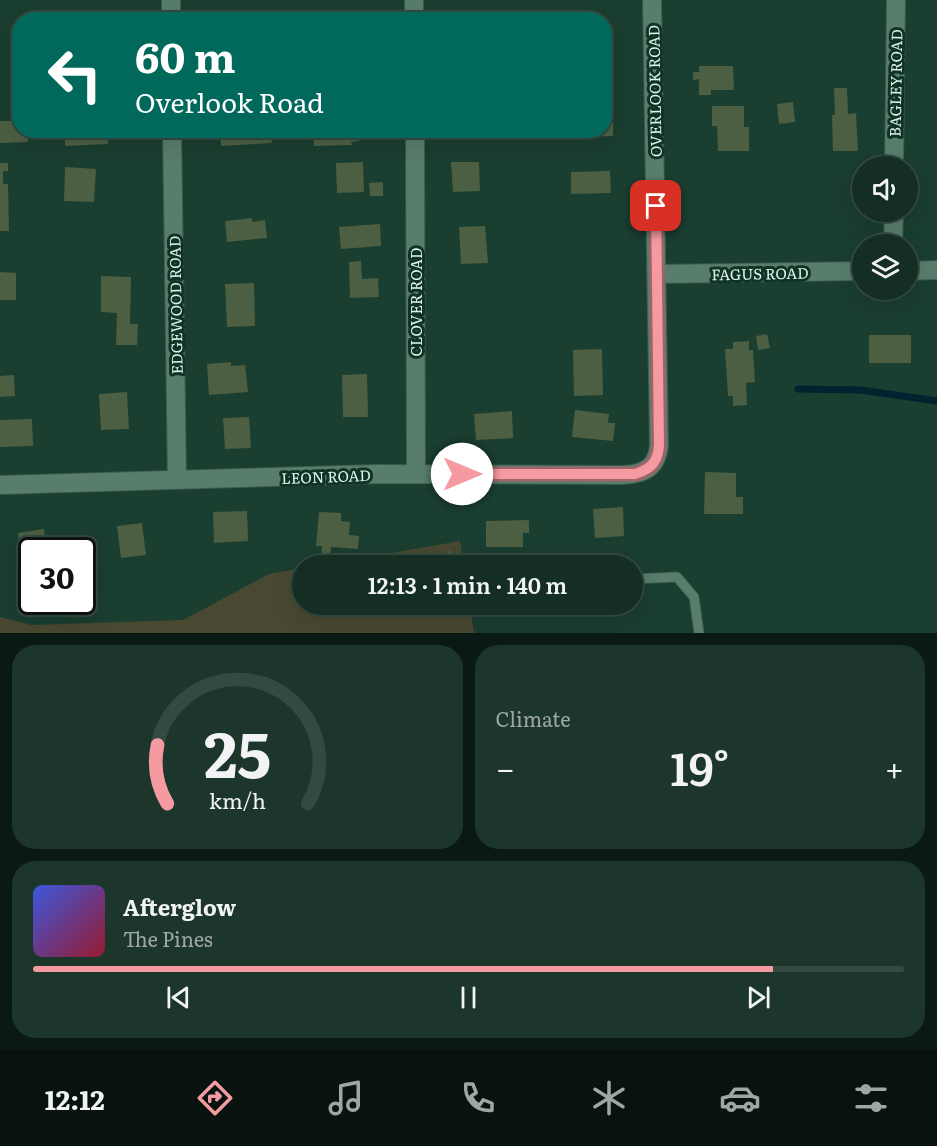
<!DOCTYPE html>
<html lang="en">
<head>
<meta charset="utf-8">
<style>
  :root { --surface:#142e24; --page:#1d362c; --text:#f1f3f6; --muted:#9da8a6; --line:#334a41; --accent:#f49aa0 }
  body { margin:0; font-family:Literata,serif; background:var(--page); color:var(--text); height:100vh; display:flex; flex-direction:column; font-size:22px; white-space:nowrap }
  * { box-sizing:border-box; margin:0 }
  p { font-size:20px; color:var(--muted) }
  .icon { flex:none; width:33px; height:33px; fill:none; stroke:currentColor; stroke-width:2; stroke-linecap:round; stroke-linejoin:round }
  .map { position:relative; height:633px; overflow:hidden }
  .sheet { display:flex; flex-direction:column; gap:12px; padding:12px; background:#0b1914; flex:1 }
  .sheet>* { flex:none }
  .top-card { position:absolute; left:12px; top:12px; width:600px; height:126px; border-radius:24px; box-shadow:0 6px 24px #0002,0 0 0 2px var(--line); background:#00695c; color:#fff; overflow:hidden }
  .buttons { position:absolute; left:852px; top:156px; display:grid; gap:12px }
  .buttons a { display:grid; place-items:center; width:66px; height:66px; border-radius:50%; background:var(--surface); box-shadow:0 6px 24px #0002,0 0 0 2px var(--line); font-size:30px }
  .speed { position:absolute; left:18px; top:537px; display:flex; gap:12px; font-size:30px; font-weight:700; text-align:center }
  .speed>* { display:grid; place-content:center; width:78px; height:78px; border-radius:50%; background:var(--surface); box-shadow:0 6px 24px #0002,0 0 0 2px var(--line); line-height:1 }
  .speed .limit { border:3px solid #111; border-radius:9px; background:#fff; color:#111 }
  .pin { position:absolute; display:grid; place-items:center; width:51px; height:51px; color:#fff; margin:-26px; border-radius:12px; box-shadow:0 3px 9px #0006 }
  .me { position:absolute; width:66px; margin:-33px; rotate:90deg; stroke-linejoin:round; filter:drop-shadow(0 0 4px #0008) }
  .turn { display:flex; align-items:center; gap:21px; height:126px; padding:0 24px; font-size:27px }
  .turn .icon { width:78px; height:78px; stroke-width:2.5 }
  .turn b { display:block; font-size:42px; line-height:51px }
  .big { font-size:45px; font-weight:600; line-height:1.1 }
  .sheet .widget { flex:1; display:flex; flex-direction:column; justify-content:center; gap:9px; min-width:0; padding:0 21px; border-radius:24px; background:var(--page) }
  .sheet .dial { align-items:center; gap:0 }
  .dial svg { height:156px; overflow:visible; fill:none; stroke:var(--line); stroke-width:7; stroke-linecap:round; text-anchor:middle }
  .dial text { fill:var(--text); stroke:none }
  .song { display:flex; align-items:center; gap:18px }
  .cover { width:72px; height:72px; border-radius:9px; background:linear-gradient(135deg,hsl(230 70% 55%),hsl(350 70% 35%)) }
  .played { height:6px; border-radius:3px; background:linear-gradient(90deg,var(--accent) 85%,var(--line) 85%) }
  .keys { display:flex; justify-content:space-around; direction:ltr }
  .heat { display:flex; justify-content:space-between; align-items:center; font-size:33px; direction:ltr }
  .sheet .tiles { flex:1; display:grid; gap:12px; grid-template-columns:1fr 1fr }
  .widget:last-child { grid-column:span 2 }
  .trip { position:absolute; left:292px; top:555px; width:351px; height:60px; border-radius:30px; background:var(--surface); box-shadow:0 6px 24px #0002,0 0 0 2px var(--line); font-weight:600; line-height:60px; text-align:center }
  .dock { display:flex; height:96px; justify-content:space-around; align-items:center; background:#08120e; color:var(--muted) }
  .dock .icon { width:42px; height:42px }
  .dock .on { color:var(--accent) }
  .dock b { font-size:27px; color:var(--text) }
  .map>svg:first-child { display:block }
  .green { fill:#494831 }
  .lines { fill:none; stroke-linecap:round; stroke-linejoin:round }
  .stream { stroke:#01232f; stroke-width:7 }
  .building { fill:#4c5f43 }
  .lane-casing { stroke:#3a5b4f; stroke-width:11 }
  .street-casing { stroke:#3a5b4f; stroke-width:20 }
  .lane { stroke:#587d6d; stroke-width:9 }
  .street { stroke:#587d6d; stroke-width:18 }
  .route-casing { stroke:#9f6468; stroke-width:15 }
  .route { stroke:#f49aa0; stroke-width:10 }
  .labels { text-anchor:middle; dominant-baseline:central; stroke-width:6; stroke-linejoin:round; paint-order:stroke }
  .street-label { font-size:15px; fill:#dff3ea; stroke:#0f3426 }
</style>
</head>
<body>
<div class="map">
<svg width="937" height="633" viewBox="0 0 937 633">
  <rect width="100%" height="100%" fill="#1a3e30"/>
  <path class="green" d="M 460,541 L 464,565 L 317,566 Z
    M 303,568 L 303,604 L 470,605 L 474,633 L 0,633 L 0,617 L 31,625 L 183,620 L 269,574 Z"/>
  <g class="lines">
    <path class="stream" d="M 798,389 L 861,390 L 937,401"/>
  </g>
  <path class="building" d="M 316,14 L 352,14 L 352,20 L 316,20 Z
    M 604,22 L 610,22 L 611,53 L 604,53 Z
    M 699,66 L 733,66 L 734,90 L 711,90 L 711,95 L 699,95 L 699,79 L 693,80 L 693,72 L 699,72 Z
    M 834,88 L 847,88 L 848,114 L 856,113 L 858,151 L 833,151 L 832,115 L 835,115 Z
    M 793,102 L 795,122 L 779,124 L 777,104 Z
    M 712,106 L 744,106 L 744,127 L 749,127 L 749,151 L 718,151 L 717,126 L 712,126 Z
    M 604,112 L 613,112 L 613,136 L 580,137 L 580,133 L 575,134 L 575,130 L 604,130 Z
    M 0,121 L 20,121 L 20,130 L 27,130 L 28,142 L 0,143 Z
    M 65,130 L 107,130 L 108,144 L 65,146 Z
    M 220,130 L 271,130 L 272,143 L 221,146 Z
    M 313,130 L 359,130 L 359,141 L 351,142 L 352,145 L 314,146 Z
    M 476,130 L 505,130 L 505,133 L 476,135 Z
    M 363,162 L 364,192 L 337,193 L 336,163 Z
    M 451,162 L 479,162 L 480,191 L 453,192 Z
    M 0,163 L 8,163 L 8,171 L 3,171 L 3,184 L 8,184 L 9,231 L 0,231 Z
    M 65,167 L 96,169 L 94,202 L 64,201 Z
    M 610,171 L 611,193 L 571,194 L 571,172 Z
    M 383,182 L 383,196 L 370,196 L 369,183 Z
    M 252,218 L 252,222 L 265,220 L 267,238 L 227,242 L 225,221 Z
    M 380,224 L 381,246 L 341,249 L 339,227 Z
    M 485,226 L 488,263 L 461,264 L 459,227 Z
    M 361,261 L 362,279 L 378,278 L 379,297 L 350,298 L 349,262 Z
    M 0,272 L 16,273 L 16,300 L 0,300 Z
    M 101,276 L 131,277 L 130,324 L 138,324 L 137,345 L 116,345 L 117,313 L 101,312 Z
    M 254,283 L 255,326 L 227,327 L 225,284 Z
    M 767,334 L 770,348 L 758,350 L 756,336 Z
    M 869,335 L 911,335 L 911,363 L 869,363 Z
    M 749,341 L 749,350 L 753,350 L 755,382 L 746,383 L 747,405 L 733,406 L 733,396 L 728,396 L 725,349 L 733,349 L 733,342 Z
    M 602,349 L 603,395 L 574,396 L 573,350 Z
    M 231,362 L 231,366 L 245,365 L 248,392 L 209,395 L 207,364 Z
    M 367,374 L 368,417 L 343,417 L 342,375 Z
    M 14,375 L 15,396 L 0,397 L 0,376 Z
    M 127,392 L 129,429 L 101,430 L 99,394 Z
    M 575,410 L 609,414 L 608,423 L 615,423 L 613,441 L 572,437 Z
    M 512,411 L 513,438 L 476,440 L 474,414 Z
    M 249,417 L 251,448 L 225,449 L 223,418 Z
    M 32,419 L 33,446 L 0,447 L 0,420 Z
    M 705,472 L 736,473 L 736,497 L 743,497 L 743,514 L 704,514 Z
    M 623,507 L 624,536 L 595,538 L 593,509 Z
    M 247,511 L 248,541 L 214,543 L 213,512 Z
    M 319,512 L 341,513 L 341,521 L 350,522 L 349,535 L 359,536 L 358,549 L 331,547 L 330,557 L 321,556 L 322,546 L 316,546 Z
    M 529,520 L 529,533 L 523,533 L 523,547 L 486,547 L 486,521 Z
    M 142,523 L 146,555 L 121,558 L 117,526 Z
    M 44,529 L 45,537 L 56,536 L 58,550 L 32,550 L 32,569 L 22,571 L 18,533 Z
    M 450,550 L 468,566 L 449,566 L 442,559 Z"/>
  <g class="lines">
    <defs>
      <path id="lane" d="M 633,579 L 677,577 L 694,597 L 699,633"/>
      <path id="street" d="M 171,0 L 171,20
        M 414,0 L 414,20
        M 172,130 L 177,480
        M 415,130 L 416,474
        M 894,166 L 896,0
        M 893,244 L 894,212
        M 908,271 L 937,270
        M 657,274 L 862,271
        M 0,485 L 377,474 L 623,475 C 644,474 657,468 659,445 L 652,0"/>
    </defs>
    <use href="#lane" class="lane-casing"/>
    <use href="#street" class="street-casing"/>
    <use href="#lane" class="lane"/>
    <use href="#street" class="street"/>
  </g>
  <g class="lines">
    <defs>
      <path id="route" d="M 462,474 L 635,474 C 651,469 658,462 659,445 L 656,206"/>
    </defs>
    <use href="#route" class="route-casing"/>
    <use href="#route" class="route"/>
  </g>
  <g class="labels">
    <g class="street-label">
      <text transform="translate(895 83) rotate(-89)">BAGLEY ROAD</text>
      <text transform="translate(654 91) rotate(-91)">OVERLOOK ROAD</text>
      <text transform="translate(760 273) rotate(-1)">FAGUS ROAD</text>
      <text transform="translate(415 302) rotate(-90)">CLOVER ROAD</text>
      <text transform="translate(175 305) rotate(-91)">EDGEWOOD ROAD</text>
      <text transform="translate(326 476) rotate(-2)">LEON ROAD</text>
    </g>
  </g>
</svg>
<div class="buttons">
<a><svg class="icon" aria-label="sound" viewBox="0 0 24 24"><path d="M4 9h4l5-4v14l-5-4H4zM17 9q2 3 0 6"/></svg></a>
<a><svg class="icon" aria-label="layers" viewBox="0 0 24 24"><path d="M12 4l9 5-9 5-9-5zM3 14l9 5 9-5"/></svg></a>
</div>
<div class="speed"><div class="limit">30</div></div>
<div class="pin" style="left:656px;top:206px;background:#d93025"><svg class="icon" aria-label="arrive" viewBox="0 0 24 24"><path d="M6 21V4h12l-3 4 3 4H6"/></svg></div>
<svg class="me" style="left:462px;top:474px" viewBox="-20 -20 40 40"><circle r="19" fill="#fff"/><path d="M0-13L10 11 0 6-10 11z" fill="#f49aa0"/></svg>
<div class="trip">12:13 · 1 min · 140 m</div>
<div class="top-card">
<div class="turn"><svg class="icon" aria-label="left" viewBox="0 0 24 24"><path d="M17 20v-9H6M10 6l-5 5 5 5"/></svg><div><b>60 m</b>Overlook Road</div></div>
</div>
</div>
<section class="sheet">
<div class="tiles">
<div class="widget dial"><svg viewBox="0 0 100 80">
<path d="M14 69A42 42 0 1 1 86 69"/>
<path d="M14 69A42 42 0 0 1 9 39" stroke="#f49aa0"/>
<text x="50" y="56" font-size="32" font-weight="700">25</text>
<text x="50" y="72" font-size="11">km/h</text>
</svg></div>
<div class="widget"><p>Climate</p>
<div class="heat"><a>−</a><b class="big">19°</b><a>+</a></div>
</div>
<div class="widget">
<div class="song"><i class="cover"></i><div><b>Afterglow</b><p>The Pines</p></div></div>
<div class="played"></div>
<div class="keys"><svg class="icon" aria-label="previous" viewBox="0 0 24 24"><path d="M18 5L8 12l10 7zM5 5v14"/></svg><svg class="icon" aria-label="pause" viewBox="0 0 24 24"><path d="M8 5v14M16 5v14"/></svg><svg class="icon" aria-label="next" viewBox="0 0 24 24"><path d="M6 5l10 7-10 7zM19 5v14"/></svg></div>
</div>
</div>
</section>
<nav class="dock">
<b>12:12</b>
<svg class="icon on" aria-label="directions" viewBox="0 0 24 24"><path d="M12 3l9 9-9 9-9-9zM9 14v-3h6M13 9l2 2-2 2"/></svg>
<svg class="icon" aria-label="music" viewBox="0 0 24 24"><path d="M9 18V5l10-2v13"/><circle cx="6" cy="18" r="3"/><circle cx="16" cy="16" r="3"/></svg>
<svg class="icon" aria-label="phone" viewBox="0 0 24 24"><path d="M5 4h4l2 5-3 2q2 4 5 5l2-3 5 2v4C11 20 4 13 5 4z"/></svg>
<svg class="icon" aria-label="climate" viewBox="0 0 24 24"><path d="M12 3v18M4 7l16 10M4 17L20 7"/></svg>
<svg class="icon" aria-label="car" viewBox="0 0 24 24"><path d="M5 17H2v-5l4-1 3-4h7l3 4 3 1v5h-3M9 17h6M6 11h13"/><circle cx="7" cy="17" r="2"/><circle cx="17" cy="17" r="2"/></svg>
<svg class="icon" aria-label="filters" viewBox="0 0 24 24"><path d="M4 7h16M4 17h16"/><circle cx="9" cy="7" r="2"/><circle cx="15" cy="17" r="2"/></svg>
</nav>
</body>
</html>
